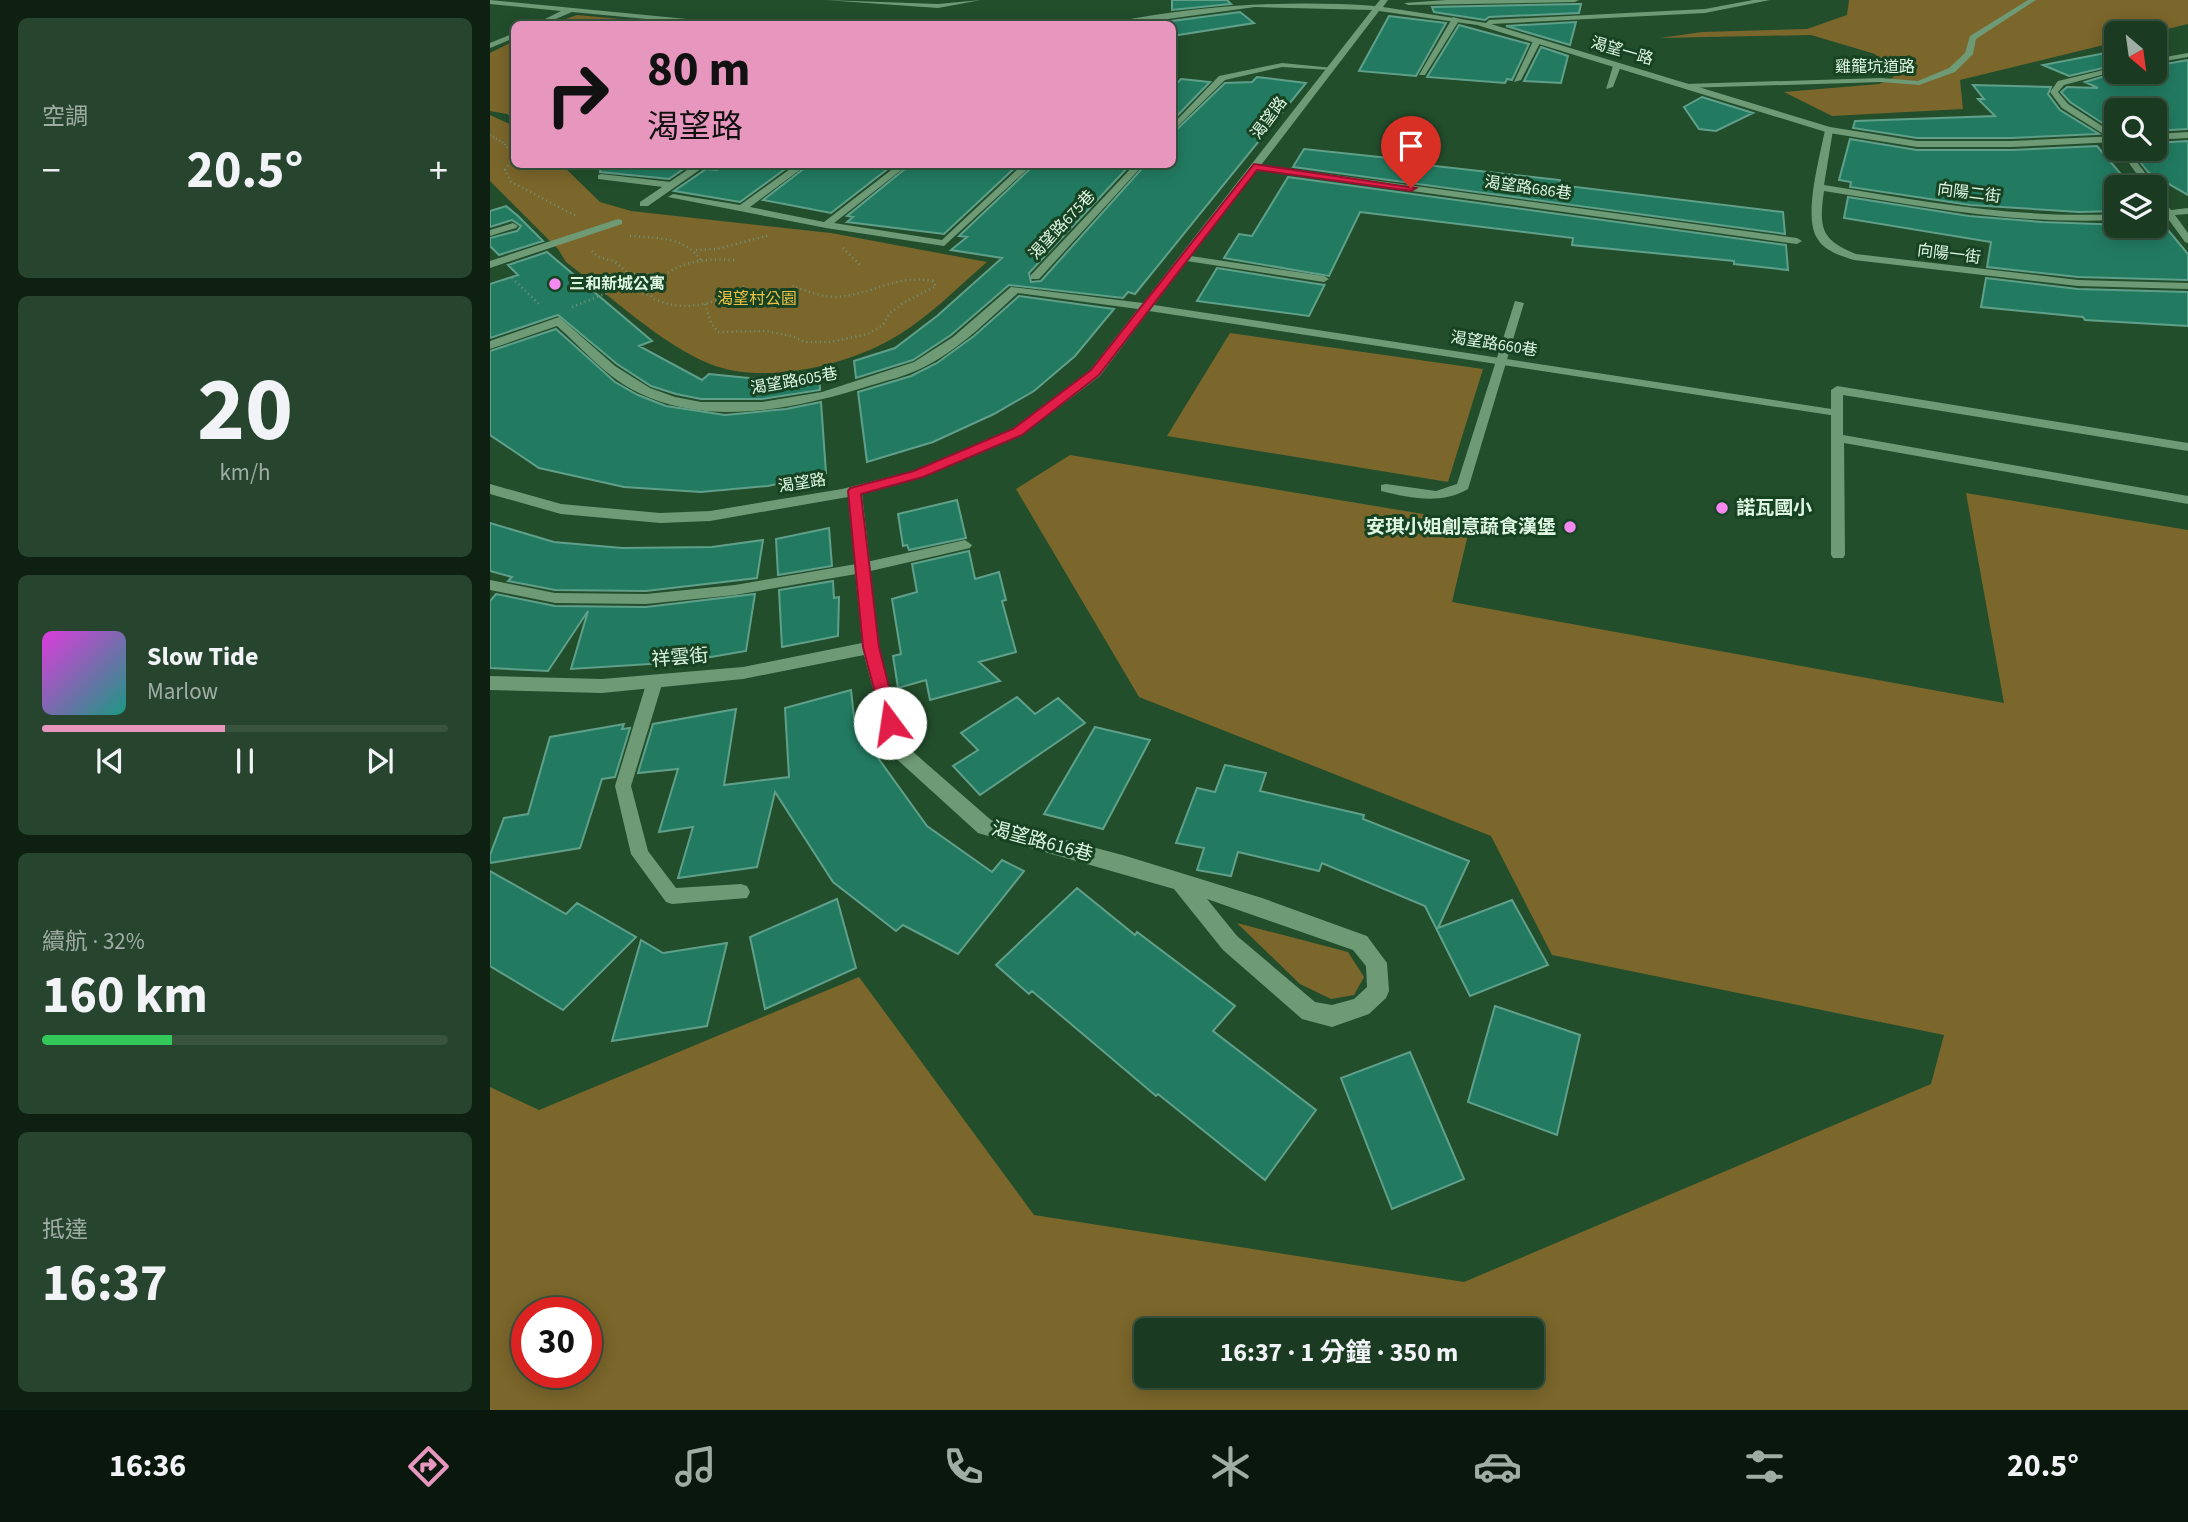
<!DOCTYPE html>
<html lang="zh-TW">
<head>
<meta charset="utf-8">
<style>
  :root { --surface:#1a3a21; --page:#27452e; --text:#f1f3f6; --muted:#9fada5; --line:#38543f; --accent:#e797bd }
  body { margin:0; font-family:"Source Sans 3","Noto Sans TC",sans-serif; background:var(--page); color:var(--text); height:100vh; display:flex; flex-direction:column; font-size:26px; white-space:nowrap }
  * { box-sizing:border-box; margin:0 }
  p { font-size:23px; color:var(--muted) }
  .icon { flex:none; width:38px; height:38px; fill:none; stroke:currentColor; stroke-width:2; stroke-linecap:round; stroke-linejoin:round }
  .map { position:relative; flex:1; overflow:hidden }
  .drawer { display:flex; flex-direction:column; gap:18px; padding:18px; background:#0e2012; width:490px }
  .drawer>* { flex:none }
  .top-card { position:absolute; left:21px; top:21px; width:665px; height:147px; border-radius:10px; box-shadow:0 4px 18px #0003,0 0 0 2px var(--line); background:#e797bd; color:#111; overflow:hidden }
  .needle { width:46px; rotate:151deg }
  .fabs { position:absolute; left:1614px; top:21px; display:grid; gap:14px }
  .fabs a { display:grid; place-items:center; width:63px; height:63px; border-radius:10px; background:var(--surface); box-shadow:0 4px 18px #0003,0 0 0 2px var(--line); font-size:35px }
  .speed { position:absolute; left:21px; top:1297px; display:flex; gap:14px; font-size:35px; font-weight:700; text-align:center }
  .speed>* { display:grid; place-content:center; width:91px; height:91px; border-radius:50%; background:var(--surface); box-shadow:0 4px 18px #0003,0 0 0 2px var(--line); line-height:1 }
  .speed .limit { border:10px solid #d22; background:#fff; color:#111 }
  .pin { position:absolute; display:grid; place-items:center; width:60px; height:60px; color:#fff; margin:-72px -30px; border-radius:50% 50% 50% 0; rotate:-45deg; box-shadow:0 0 7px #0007 }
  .pin .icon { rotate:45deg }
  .me { position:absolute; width:77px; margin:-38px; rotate:346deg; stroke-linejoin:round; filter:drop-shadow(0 0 5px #0008) }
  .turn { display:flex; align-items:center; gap:24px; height:147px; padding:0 21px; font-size:32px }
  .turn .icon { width:91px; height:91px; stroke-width:2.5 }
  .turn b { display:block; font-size:49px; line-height:60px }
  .big { font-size:52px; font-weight:700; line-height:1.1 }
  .drawer .tile { flex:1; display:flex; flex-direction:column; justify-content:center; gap:10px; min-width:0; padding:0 24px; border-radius:10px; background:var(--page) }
  .drawer .dial { align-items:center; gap:0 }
  .dial b { font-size:91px; line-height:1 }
  .song { display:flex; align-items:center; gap:21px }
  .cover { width:84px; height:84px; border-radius:10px; background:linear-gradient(135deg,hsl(300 70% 55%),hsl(170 70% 35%)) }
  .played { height:7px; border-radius:4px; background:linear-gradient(90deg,var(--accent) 45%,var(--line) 45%) }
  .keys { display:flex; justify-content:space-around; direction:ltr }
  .heat { display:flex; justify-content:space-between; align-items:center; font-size:38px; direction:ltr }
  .charge { height:10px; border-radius:5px; background:linear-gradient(90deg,#34c759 32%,var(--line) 0) }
  .trip { position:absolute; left:644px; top:1318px; width:410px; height:70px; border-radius:10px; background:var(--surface); box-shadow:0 4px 18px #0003,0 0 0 2px var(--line); font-weight:700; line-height:70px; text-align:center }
  .menu { display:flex; height:112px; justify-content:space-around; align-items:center; background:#0a170d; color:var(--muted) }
  .menu .icon { width:49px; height:49px }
  .menu .on { color:var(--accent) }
  .menu b { font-size:32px; color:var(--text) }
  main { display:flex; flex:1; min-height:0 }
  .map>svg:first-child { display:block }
  .green { fill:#7b662b; fill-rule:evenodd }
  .building { fill:#227b61; stroke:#60a08a; stroke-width:2 }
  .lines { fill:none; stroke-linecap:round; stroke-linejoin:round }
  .path-far1 { stroke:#719478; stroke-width:2; stroke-dasharray:1 2.5; stroke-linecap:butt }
  .path { stroke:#719478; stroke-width:2.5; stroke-dasharray:1 3.5; stroke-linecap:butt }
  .service { fill:#6e9b76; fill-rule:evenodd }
  .minor { fill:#6e9b76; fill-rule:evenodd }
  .route { fill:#e11d48; stroke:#92132f; stroke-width:2 }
  .poi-dot { fill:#f589ef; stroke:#174322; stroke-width:2.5 }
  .labels { text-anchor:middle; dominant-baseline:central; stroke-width:6; stroke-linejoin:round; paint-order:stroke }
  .far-street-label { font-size:16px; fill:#dff7e2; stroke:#174322 }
  .far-poi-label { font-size:16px; font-weight:bold; fill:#dff7e2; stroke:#174322; text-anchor:start }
  .far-park-label { font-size:16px; fill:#edc246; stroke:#174322 }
  .poi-label { font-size:19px; font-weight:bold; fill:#dff7e2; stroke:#174322; text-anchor:start }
  .street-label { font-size:19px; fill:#dff7e2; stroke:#174322 }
</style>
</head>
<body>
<main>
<section class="drawer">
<div class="tile"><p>空調</p>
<div class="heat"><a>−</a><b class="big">20.5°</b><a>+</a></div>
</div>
<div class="tile dial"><b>20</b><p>km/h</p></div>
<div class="tile">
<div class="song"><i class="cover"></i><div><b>Slow Tide</b><p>Marlow</p></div></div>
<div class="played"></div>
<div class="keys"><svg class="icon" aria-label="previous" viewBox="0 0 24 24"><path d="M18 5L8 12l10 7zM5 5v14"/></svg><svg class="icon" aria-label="pause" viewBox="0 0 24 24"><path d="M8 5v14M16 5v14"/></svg><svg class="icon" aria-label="next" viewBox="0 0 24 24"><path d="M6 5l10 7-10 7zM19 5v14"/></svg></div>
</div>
<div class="tile"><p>續航 · 32%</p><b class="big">160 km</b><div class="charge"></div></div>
<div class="tile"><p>抵達</p><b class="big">16:37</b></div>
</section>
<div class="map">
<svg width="1698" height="1410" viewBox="0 0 1698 1410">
  <rect width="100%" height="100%" fill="#224e2c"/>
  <path class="green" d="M 1359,0 L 1698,0 L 1698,24 L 1661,33 L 1626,33 L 1626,42 L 1470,80 L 1473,109 L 1342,116 L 1294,92 L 1389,84 L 1404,77 L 1385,54 L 1321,35 L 1170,38 L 1212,32 L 1317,29 L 1357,15 Z
    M 87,15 L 185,24 L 61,24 Z
    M 24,41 L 24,119 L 17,114 L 0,111 L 0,53 Z
    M 0,115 L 24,126 L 24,164 L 72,165 L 110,202 L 141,211 L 341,233 L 497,262 C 469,286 441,315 410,334 C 362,365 275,386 220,364 C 171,344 119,295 76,262 L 68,249 L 0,181 Z
    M 740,333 L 993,369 L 958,482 L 677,436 Z
    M 580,455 L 981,522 L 962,602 L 1514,703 L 1476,493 L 1698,530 L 1698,1410 L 0,1410 L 0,1087 L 49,1110 L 369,977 L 544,1215 L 974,1282 L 1441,1084 L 1454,1035 L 1062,955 L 1001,836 L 649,697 L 526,489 ZM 37,1312 L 96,1312 L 96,1372 L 37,1372 ZM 656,1330 L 1041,1330 L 1041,1376 L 656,1376 Z
    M 747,923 L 858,952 L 874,977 L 864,995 L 841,999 L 810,984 Z"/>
  <path class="building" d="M 682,0 L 737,0 L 741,4 L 682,10 Z
    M 1088,4 L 1091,4 L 1089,13 L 999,17 L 995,20 L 944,12 L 942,7 Z
    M 750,12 L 764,23 L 682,36 L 682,21 Z
    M 899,16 L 956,23 L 926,76 L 869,71 Z
    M 1086,22 L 1080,45 L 1016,26 Z
    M 969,25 L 1039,44 L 1022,80 L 1017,79 L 1015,83 L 937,77 Z
    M 1051,47 L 1078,56 L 1071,83 L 1034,81 Z
    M 1626,51 L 1626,65 L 1579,76 L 1553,65 Z
    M 1698,60 L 1698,129 L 1664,131 L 1664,110 L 1626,110 L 1626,132 L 1580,102 L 1571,92 L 1577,87 L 1608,88 L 1595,82 L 1628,72 L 1664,72 L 1664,66 Z
    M 767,77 L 816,83 L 645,294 L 638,292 L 633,298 L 519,285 L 461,335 L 423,360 L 366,378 L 364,361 L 405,348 L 447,316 L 512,258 L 461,250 L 477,237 L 469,236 L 545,164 L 641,164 L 539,273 L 541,282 L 551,281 L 656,164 L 682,164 L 682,134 L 735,83 L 762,82 Z
    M 691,79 L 720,82 L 682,121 L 682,88 Z
    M 1483,85 L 1561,87 L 1558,94 L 1570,110 L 1609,134 L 1521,138 L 1427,138 L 1363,128 L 1365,121 L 1505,116 L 1488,99 L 1494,99 Z
    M 1212,97 L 1263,113 L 1226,131 L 1209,129 L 1194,107 Z
    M 1360,139 L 1427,150 L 1521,150 L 1607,146 L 1642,187 L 1626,187 L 1626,211 L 1589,212 L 1480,205 L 1360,187 L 1361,182 L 1349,180 Z
    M 1698,141 L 1698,195 L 1658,172 L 1640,149 L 1664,149 L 1664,143 Z
    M 814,149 L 928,161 L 927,164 L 1070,180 L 1069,185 L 1293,212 L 1295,234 L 803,167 Z
    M 111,164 L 182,164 L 198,166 L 179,179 L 110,172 Z
    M 235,164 L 302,164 L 250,202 L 184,191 L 216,169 L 227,170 Z
    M 320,164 L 404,164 L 341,213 L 273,200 Z
    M 421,164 L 529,164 L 454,234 L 357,222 L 363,217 L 357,216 Z
    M 798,177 L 1296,245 L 1298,270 L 1244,264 L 1244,261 L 1082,245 L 1083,238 L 870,212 L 839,276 L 734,258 L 749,234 L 762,236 Z
    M 1358,197 L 1479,216 L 1552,222 L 1664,226 L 1664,220 L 1669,219 L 1698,254 L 1698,280 L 1588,277 L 1497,267 L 1501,242 L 1354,218 Z
    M 16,206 L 28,216 L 53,241 L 9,255 L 0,246 L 0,238 L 27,231 L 31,226 L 22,220 L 0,227 L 0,211 Z
    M 57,252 L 162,341 L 149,346 L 212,380 L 219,374 L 269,379 L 329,371 L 330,390 L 272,399 L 211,399 L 186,394 L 161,386 L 127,364 L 68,315 L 0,338 L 0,284 L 28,275 L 18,265 Z
    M 727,268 L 834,285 L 835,284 L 819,316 L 707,301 Z
    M 1496,278 L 1588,289 L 1698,292 L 1698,326 L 1595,320 L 1593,317 L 1491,307 Z
    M 529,296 L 624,309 L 585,356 L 544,391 L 504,414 L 443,442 L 377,462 L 368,392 L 421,376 L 447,363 L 484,336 Z
    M 66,329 L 125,382 L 148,395 L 176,406 L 235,415 L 296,409 L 331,402 L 336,473 L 278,486 L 211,492 L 134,487 L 49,468 L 0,435 L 0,351 Z
    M 467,500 L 476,538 L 419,550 L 417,545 L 413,546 L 408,514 Z
    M 0,523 L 64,542 L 132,548 L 222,547 L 273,540 L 267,578 L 156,591 L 65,590 L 18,581 L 22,577 L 0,571 Z
    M 339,528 L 342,566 L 288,575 L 286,539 Z
    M 479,551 L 485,579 L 509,572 L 516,600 L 512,601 L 526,652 L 489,662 L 510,681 L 440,700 L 436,680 L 408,688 L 403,656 L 411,654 L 402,599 L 427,592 L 422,564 Z
    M 343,581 L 344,598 L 349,597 L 348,636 L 292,647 L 289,590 Z
    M 6,594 L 65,606 L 156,607 L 265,594 L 256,651 L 192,662 L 81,669 L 98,611 L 58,671 L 0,668 L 0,601 Z
    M 361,690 L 365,726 L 437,826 L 502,872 L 512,860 L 534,871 L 468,954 L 413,925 L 406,931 L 343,882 L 285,792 L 267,867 L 188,878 L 203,827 L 169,832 L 188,769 L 148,773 L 163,724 L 246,709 L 234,785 L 299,777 L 295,708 Z
    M 527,697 L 545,714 L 568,698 L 595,723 L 490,795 L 463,766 L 488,750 L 471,733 Z
    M 134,724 L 132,729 L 140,728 L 125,777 L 112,779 L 90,848 L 0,863 L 0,855 L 14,818 L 38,814 L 60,737 Z
    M 605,727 L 660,740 L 613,829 L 554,814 Z
    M 735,765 L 776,773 L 770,791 L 874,815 L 873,819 L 979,861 L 948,928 L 1022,900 L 1058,965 L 980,996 L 935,906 L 832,863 L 829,871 L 748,852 L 741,876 L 707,870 L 714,848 L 686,843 L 707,788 L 725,792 Z
    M 0,871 L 76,914 L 87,903 L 146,937 L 73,1010 L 0,966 Z
    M 587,888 L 645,935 L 647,932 L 745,1006 L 723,1031 L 826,1110 L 775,1180 L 668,1094 L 666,1096 L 542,991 L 539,994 L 506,965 Z
    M 347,899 L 366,968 L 275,1009 L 260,937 Z
    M 151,940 L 173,953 L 237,943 L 217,1026 L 122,1041 Z
    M 1005,1006 L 1090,1035 L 1067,1135 L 978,1102 Z
    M 920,1052 L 974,1179 L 902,1209 L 851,1078 Z"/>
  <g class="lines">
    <path class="path-far1" d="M 0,135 L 15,144 L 24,156 L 22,159"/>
    <path class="path" d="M 23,158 L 15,170 L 21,182 L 88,217
      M 140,236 C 166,238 194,236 211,260
      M 353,248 L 370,265
      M 206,250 L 227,249 L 280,235
      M 102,251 L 108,257 L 124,261 L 138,273 L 170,275
      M 244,260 C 212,258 179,262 160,291 L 162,298 C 195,314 227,304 256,285
      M 138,273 L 127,289 L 161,295
      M 22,278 L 51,306
      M 215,304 L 221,323 L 228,332 L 276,331 L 302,336 L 315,342 L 340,342 L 378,334 L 393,325 L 400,313 L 415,302 L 446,286 L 443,281 C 405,274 382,295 346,297 C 331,297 317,291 303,286 L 301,282
      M 82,307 L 127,289"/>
    <path class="service" d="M 1538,0 L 1546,0 L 1486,39 L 1483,54 L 1465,72 L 1429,85 L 1391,82 L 1195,88 L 1191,86 L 1195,84 L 1391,78 L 1428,81 L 1459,68 L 1475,53 L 1480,36 Z
      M 963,17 L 970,19 L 935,75 L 929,75 Z
      M 1043,41 L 1050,43 L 1031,80 L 1024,82 Z
      M 1698,53 L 1698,57 L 1664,63 L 1664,59 Z
      M 792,63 L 844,68 L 840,70 L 792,67 L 735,80 L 682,132 L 682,125 L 729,76 Z
      M 1127,64 L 1131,66 L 1123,87 L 1116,89 L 1123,66 Z
      M 1626,67 L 1626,71 L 1574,85 L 1568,92 L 1578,104 L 1626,135 L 1626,142 L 1572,108 L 1560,92 L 1568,81 Z
      M 1339,127 L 1343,130 L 1334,185 C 1431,201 1527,219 1626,214 L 1626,220 C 1527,225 1431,206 1334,191 C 1329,227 1330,240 1366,254 L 1588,280 L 1698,283 L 1698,289 L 1588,286 L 1364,260 C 1351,256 1334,251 1327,238 C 1313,216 1330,156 1335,130 Z
      M 1629,149 L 1637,149 L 1666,187 L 1664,189 L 1656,187 Z
      M 307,164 L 318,164 L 260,207 L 334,222 L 409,164 L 419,164 L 344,223 L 452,240 L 533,164 L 543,164 L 454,246 L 336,228 L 178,197 L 183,194 L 250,205 Z
      M 645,164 L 654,164 L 549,279 L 541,279 L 541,275 Z
      M 764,164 L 1307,238 L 1312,241 L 1307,244 L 761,169 L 761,165 Z
      M 111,174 L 181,182 L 186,185 L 181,188 L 108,179 L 108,175 Z
      M 1664,189 L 1681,210 L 1698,208 L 1698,214 L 1685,215 L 1698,233 L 1698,243 L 1695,242 L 1676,216 L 1664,217 L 1664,211 L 1672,210 L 1664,199 Z
      M 23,223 L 28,226 L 26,228 L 0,236 L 0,230 Z
      M 694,255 L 834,276 L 839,279 L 834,282 L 690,260 L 690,256 Z
      M 1025,301 L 1034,303 L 978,489 C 951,505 920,498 891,491 L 891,485 L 896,484 L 946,491 L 967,484 Z
      M 1347,386 L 1698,443 L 1698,451 L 1353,395 L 1353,435 L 1698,496 L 1698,504 L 1354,443 L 1355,555 L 1353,558 L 1343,558 L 1341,555 L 1341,390 Z
      M 475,540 L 482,545 L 480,548 L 372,573 L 245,595 L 156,604 L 65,603 L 0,590 L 0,580 L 65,593 L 156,594 L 245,585 L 372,563 Z
      M 165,675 L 173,681 L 141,786 L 158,851 L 186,888 L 251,884 L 257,886 L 260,892 L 257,898 L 182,904 L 176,902 L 141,854 L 125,786 L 157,681 Z"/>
    <path class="minor" d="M 0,0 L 228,22 L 232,24 L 209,24 L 82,12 L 54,24 L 45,24 L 71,11 L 0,4 Z
      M 335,0 L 448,4 L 491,0 L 448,8 Z
      M 890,0 L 898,0 L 893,7 L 996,23 L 999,20 L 1215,9 L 1263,0 L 1280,0 L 1215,13 L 1001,24 L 1340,127 L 1427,141 L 1521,141 L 1626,136 L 1626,142 L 1521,147 L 1427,147 L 1339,133 L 987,25 L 889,11 L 664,305 L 1348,410 L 1353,411 L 1353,417 L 659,311 L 610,376 L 532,435 L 433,477 L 372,493 L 389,647 L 414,744 L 501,820 L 636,856 L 772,898 L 877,936 L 897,963 L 899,991 L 896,998 L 879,1014 L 842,1027 L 812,1019 L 733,950 L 684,889 L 488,833 L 400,753 L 374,655 L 253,679 L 112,693 L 0,690 L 0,676 L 112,679 L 253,667 L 372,643 L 358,497 L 220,521 L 170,523 L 71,514 L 0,494 L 0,484 L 71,504 L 170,513 L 220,511 L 352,489 L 423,471 L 522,429 L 600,370 L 648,309 L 528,293 C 498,320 469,350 432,368 C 416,376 399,380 382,385 C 309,408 221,428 149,393 C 117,378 93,349 67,326 L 0,349 L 0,341 L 69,317 L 125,366 L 160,388 L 185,397 L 211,402 L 272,402 L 332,392 L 424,362 L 463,337 L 521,287 L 653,303 L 882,10 L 765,7 L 641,24 L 624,24 L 625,22 C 711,5 798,0 885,6 ZM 717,899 L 863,950 L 876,966 L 877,987 L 864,999 L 842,1005 L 825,1002 L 747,936 Z
      M 1089,0 L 1085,2 L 918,5 L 914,3 L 957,0 Z
      M 24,33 L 24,38 L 0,48 L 0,43 Z
      M 1698,132 L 1698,138 L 1664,140 L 1664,134 Z
      M 206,164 L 218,164 L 158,206 L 150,206 L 150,202 Z
      M 128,219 L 132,220 L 132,224 L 0,268 L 0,261 Z"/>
  </g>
  <path class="route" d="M 764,164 L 926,188 L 921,191 L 767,170 L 609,375 L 532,435 L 433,477 L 371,494 L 389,647 L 408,723 L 400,729 L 394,727 L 373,647 L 358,491 L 360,488 L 424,471 L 523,429 L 601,370 Z"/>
  <g class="poi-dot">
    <circle cx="65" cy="284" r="7"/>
    <circle cx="1232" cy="508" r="7"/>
    <circle cx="1080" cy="527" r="7"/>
  </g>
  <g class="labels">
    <g class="far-street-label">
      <text transform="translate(1132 51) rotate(16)">渴望一路</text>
      <text x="1385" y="67">雞籠坑道路</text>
      <text transform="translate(779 118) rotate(-53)">渴望路</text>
      <text transform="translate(1038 188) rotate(8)">渴望路686巷</text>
      <text transform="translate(1479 193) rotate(7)">向陽二街</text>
      <text transform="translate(572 225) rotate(-47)">渴望路675巷</text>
      <text transform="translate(1459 254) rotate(7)">向陽一街</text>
      <text transform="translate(1004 344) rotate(9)">渴望路660巷</text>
      <text transform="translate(304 381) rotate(-10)">渴望路605巷</text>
      <text transform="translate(312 483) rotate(-9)">渴望路</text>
    </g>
    <g class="far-poi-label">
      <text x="79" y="284">三和新城公寓</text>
    </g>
    <g class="far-park-label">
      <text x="267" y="299">渴望村公園</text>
    </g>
    <g class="poi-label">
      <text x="1246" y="508">諾瓦國小</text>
      <text x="1066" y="527" text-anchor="end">安琪小姐創意蔬食漢堡</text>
    </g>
    <g class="street-label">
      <text transform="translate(190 658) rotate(-5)">祥雲街</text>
      <text transform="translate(552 842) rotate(15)">渴望路616巷</text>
    </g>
  </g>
</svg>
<div class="fabs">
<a><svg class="needle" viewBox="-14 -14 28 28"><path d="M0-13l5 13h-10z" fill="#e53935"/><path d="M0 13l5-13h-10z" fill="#9fada5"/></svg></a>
<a><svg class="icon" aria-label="search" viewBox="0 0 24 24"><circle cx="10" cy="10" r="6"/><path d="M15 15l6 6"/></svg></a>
<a><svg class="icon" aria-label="layers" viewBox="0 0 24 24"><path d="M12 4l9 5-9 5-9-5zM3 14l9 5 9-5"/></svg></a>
</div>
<div class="speed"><div class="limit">30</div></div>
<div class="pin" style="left:921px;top:188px;background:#d93025"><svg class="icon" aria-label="arrive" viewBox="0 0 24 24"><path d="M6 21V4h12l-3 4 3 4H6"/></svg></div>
<svg class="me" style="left:400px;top:723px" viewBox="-20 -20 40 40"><circle r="19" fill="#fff"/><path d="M0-13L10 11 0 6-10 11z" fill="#e11d48"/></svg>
<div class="trip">16:37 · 1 分鐘 · 350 m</div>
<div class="top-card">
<div class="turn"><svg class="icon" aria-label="right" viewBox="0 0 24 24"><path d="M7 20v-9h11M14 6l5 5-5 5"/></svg><div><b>80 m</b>渴望路</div></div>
</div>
</div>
</main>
<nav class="menu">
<b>16:36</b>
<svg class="icon on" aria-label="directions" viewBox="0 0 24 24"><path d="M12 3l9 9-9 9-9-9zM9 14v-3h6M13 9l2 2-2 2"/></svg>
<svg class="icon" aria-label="music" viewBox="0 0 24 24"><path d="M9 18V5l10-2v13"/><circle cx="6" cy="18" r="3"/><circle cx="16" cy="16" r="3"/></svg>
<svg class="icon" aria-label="phone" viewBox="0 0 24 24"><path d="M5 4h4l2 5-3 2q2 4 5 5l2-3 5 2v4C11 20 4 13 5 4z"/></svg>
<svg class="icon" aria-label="climate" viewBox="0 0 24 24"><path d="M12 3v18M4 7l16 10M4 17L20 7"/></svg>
<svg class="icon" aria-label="car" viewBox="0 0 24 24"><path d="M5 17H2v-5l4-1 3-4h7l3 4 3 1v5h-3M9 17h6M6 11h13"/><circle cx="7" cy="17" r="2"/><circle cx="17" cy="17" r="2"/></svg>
<svg class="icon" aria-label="filters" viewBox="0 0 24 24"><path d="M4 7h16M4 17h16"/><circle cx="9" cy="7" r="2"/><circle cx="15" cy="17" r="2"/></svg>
<b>20.5°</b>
</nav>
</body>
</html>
